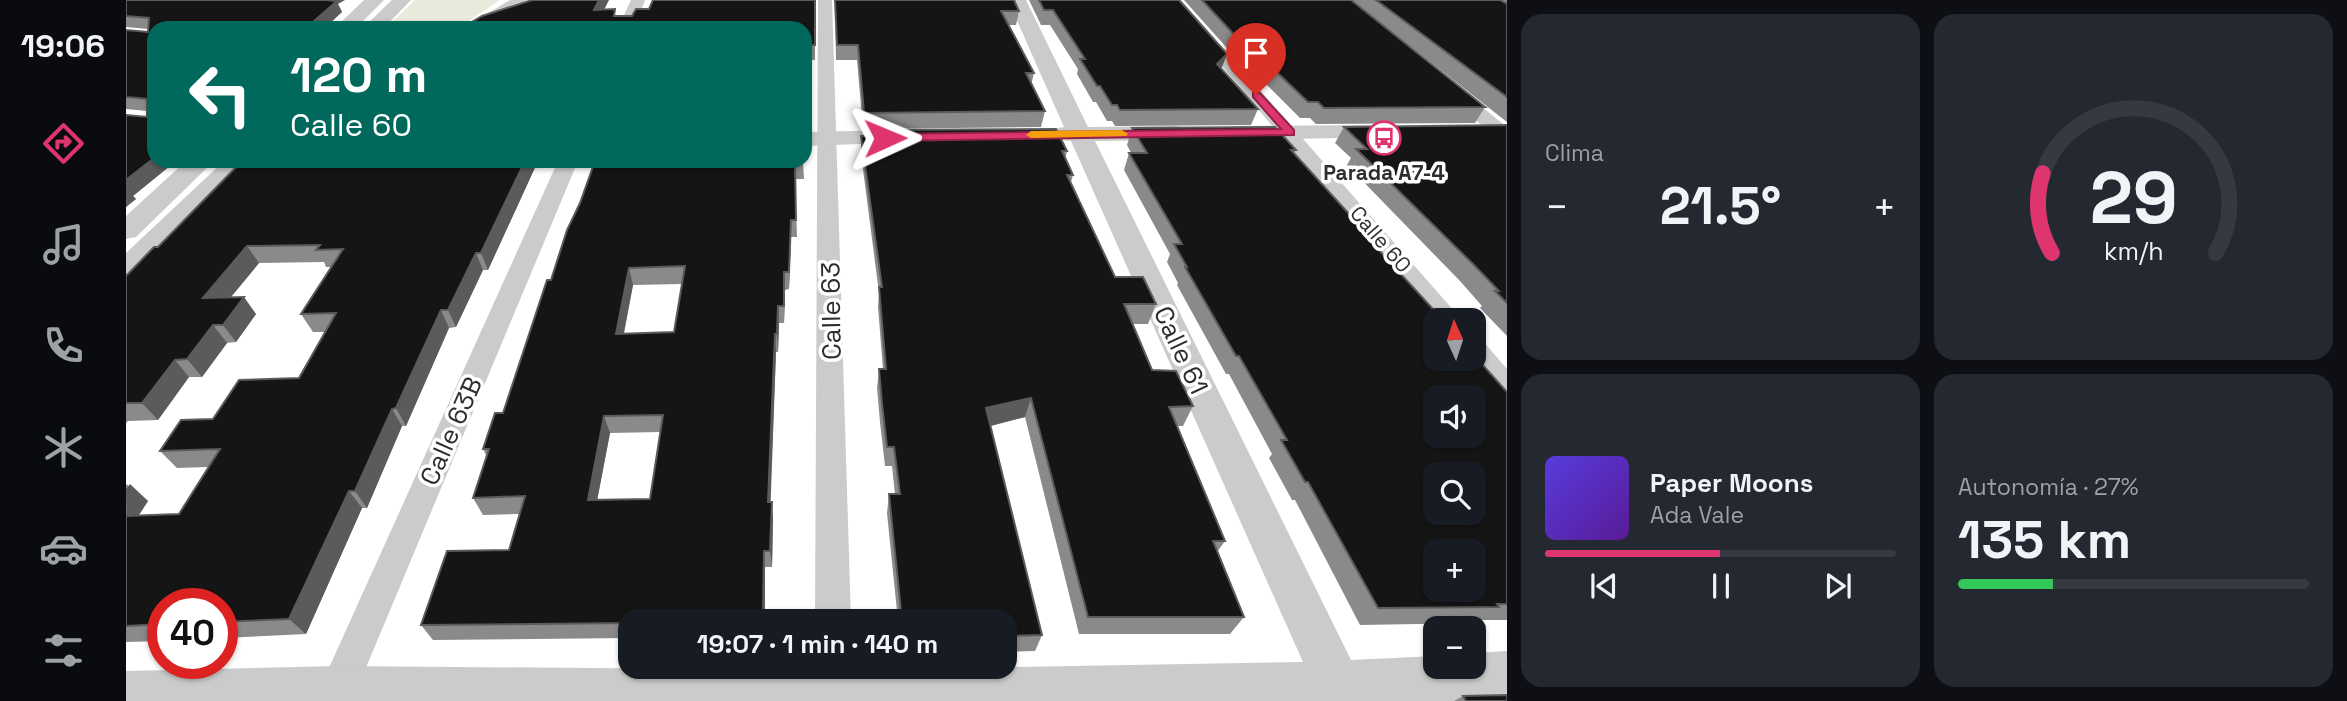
<!DOCTYPE html>
<html lang="es">
<head>
<meta charset="utf-8">
<style>
  :root { --surface:#171b24; --page:#242831; --text:#f1f3f6; --muted:#9ea1a6; --line:#363941; --accent:#df356e }
  body { margin:0; font-family:"Space Grotesk",sans-serif; background:var(--page); color:var(--text); height:100vh; display:flex; flex-direction:column; font-size:26px; white-space:nowrap }
  * { box-sizing:border-box; margin:0 }
  p { font-size:23px; color:var(--muted) }
  .icon { flex:none; width:38px; height:38px; fill:none; stroke:currentColor; stroke-width:2; stroke-linecap:round; stroke-linejoin:round }
  .map { position:relative; flex:1; overflow:hidden }
  .details { display:flex; flex-direction:column; gap:14px; padding:14px; background:#0d0f14; width:840px }
  .details>* { flex:none }
  .top-card { position:absolute; left:21px; top:21px; width:665px; height:147px; border-radius:21px; box-shadow:0 2px 5px #0004; background:#00695c; color:#fff; overflow:hidden }
  .needle { width:46px; rotate:357deg }
  .fabs { position:absolute; left:1297px; top:308px; display:grid; gap:14px }
  .fabs a { display:grid; place-items:center; width:63px; height:63px; border-radius:14px; background:var(--surface); box-shadow:0 2px 5px #0004; font-size:35px }
  .speed { position:absolute; left:21px; top:588px; display:flex; gap:14px; font-size:35px; font-weight:700; text-align:center }
  .speed>* { display:grid; place-content:center; width:91px; height:91px; border-radius:50%; background:var(--surface); box-shadow:0 2px 5px #0004; line-height:1 }
  .speed .limit { border:10px solid #d22; background:#fff; color:#111 }
  .pin { position:absolute; display:grid; place-items:center; width:60px; height:60px; color:#fff; margin:-72px -30px; border-radius:50% 50% 50% 0; rotate:-45deg; box-shadow:0 0 7px #0007 }
  .pin .icon { rotate:45deg }
  .me { position:absolute; width:77px; margin:-38px; rotate:89deg; stroke-linejoin:round; filter:drop-shadow(0 0 5px #0008) }
  .turn { display:flex; align-items:center; gap:24px; height:147px; padding:0 28px; font-size:32px }
  .turn .icon { width:91px; height:91px; stroke-width:2.5 }
  .turn b { display:block; font-size:49px; line-height:60px }
  .big { font-size:52px; font-weight:600; line-height:1.1 }
  .details .tile { flex:1; display:flex; flex-direction:column; justify-content:center; gap:10px; min-width:0; padding:0 24px; border-radius:21px; background:var(--page) }
  .details .dial { align-items:center; gap:0 }
  .dial svg { height:182px; overflow:visible; fill:none; stroke:var(--line); stroke-width:7; stroke-linecap:round; text-anchor:middle }
  .dial text { fill:var(--text); stroke:none }
  .song { display:flex; align-items:center; gap:21px }
  .cover { width:84px; height:84px; border-radius:10px; background:linear-gradient(135deg,hsl(250 70% 55%),hsl(270 70% 35%)) }
  .played { height:7px; border-radius:4px; background:linear-gradient(90deg,var(--accent) 50%,var(--line) 50%) }
  .keys { display:flex; justify-content:space-around; direction:ltr }
  .heat { display:flex; justify-content:space-between; align-items:center; font-size:38px; direction:ltr }
  .charge { height:10px; border-radius:5px; background:linear-gradient(90deg,#34c759 27%,var(--line) 0) }
  .details .tiles { flex:1; display:grid; gap:14px; grid-template-columns:repeat(2,1fr) }
  .trip { position:absolute; left:492px; top:609px; width:399px; height:70px; border-radius:21px; background:var(--surface); box-shadow:0 2px 5px #0004; font-weight:600; line-height:70px; text-align:center }
  main { display:flex; flex:1; min-height:0 }
  .menu { display:flex; flex-direction:column; width:126px; justify-content:space-around; align-items:center; background:#090b0e; color:var(--muted) }
  .menu .icon { width:49px; height:49px }
  .menu .on { color:var(--accent) }
  .menu b { font-size:32px; color:var(--text) }
  .map>svg:first-child { display:block }
  .green { fill:#e8ebdc }
  .lines { fill:none; stroke-linecap:round; stroke-linejoin:round }
  .minor { fill:#cbcbcb; fill-rule:evenodd }
  .tertiary { fill:#cbcbcb; fill-rule:evenodd }
  .wall { fill:#8a8a8a; fill-rule:evenodd }
  .shaded-wall { fill:#5b5b5b }
  .building { fill:#151515; stroke:#5b5b5b; stroke-width:2; fill-rule:evenodd }
  .route { fill:#df356e; stroke:#912248; stroke-width:2 }
  .slow { fill:#f59e0b }
  .labels { text-anchor:middle; dominant-baseline:central; stroke-width:7; stroke-linejoin:round; paint-order:stroke }
  .far-poi-label { font-size:21px; font-weight:bold; fill:#2e2e2e; stroke:#fff }
  .far-street-label { font-size:21px; fill:#2e2e2e; stroke:#fff }
  .street-label { font-size:26px; fill:#2e2e2e; stroke:#fff }
</style>
</head>
<body>
<main>
<nav class="menu">
<b>19:06</b>
<svg class="icon on" aria-label="directions" viewBox="0 0 24 24"><path d="M12 3l9 9-9 9-9-9zM9 14v-3h6M13 9l2 2-2 2"/></svg>
<svg class="icon" aria-label="music" viewBox="0 0 24 24"><path d="M9 18V5l10-2v13"/><circle cx="6" cy="18" r="3"/><circle cx="16" cy="16" r="3"/></svg>
<svg class="icon" aria-label="phone" viewBox="0 0 24 24"><path d="M5 4h4l2 5-3 2q2 4 5 5l2-3 5 2v4C11 20 4 13 5 4z"/></svg>
<svg class="icon" aria-label="climate" viewBox="0 0 24 24"><path d="M12 3v18M4 7l16 10M4 17L20 7"/></svg>
<svg class="icon" aria-label="car" viewBox="0 0 24 24"><path d="M5 17H2v-5l4-1 3-4h7l3 4 3 1v5h-3M9 17h6M6 11h13"/><circle cx="7" cy="17" r="2"/><circle cx="17" cy="17" r="2"/></svg>
<svg class="icon" aria-label="filters" viewBox="0 0 24 24"><path d="M4 7h16M4 17h16"/><circle cx="9" cy="7" r="2"/><circle cx="15" cy="17" r="2"/></svg>
</nav>
<div class="map">
<svg width="1381" height="701" viewBox="0 0 1381 701">
  <rect width="100%" height="100%" fill="#fff"/>
  <path class="green" d="M 289,0 L 374,0 L 332,28 L 260,28 Z"/>
  <g class="lines">
    <path class="minor" d="M 384,0 L 401,0 L 356,28 L 337,28 Z
      M 505,0 L 519,0 L 508,28 L 492,28 Z
      M 692,0 L 706,0 L 725,621 L 689,621 Z
      M 1040,0 L 1055,0 L 1336,320 L 1310,320 Z
      M 1327,88 L 1333,89 L 1381,127 L 1381,142 L 1374,140 L 1321,97 L 1318,93 Z
      M 432,161 L 452,161 L 226,701 L 188,701 Z
      M 1348,339 L 1357,341 L 1381,369 L 1381,397 L 1371,394 L 1342,359 L 1348,359 Z"/>
    <path class="tertiary" d="M 238,0 L 258,0 L 230,28 L 209,28 Z
      M 266,0 L 285,0 L 258,28 L 237,28 Z
      M 882,0 L 900,0 L 962,127 L 1050,126 L 1058,128 L 1062,133 L 1058,138 L 1050,140 L 969,141 L 1225,660 L 1309,656 L 1309,667 L 1348,667 L 1348,653 L 1381,651 L 1381,699 L 1342,701 L 0,701 L 0,671 L 212,666 L 708,670 L 1177,662 L 945,141 L 927,139 L 923,134 L 927,129 L 938,127 Z
      M 1260,125 L 1268,127 L 1272,132 L 1268,137 L 1110,140 L 1102,138 L 1098,133 L 1102,128 L 1110,126 Z
      M 780,130 L 788,132 L 792,137 L 788,142 L 679,146 L 679,132 Z
      M 60,161 L 88,161 L 10,237 L 0,239 L 0,216 Z
      M 98,161 L 125,161 L 11,277 L 0,279 L 0,253 Z"/>
  </g>
  <path class="wall" d="M 0,0 L 212,4 L 216,12 L 28,161 L 50,161 L 7,196 L 10,199 L 0,207 L 0,115 L 21,117 L 21,111 L 0,109 L 0,30 L 22,32 L 22,29 L 0,27 Z
    M 689,0 L 689,60 L 679,60 L 679,28 L 336,28 L 478,9 L 490,16 L 506,16 Z
    M 709,0 L 888,0 L 893,11 L 890,25 L 882,25 L 908,73 L 905,85 L 919,111 L 915,127 L 737,129 L 731,60 L 710,60 Z
    M 903,0 L 1053,0 L 1096,69 L 1132,109 L 1125,125 L 989,126 L 986,121 L 981,121 L 970,102 L 967,102 L 951,74 L 952,69 L 924,25 L 915,25 Z
    M 1058,0 L 1381,0 L 1381,122 L 1257,25 L 1359,107 L 1349,123 L 1190,124 L 1184,118 L 1174,118 L 1111,55 L 1109,57 Z
    M 1381,125 L 1381,336 L 1354,308 L 1356,306 L 1334,281 L 1221,165 L 1225,158 L 1209,143 L 1218,127 Z
    M 1006,128 L 1170,150 L 1168,153 L 1244,237 L 1243,239 L 1381,392 L 1381,620 L 1355,620 L 1351,623 L 1234,625 L 1169,500 L 1166,500 L 1143,458 L 1146,454 L 1103,374 L 1100,374 L 1051,285 L 1052,283 L 1041,262 L 1044,254 L 998,170 L 1003,153 L 1005,153 L 1001,145 Z
    M 740,130 L 941,151 L 939,159 L 947,175 L 945,182 L 989,277 L 1030,304 L 1022,324 L 1006,324 L 1026,370 L 1067,406 L 1057,426 L 1051,426 L 1099,541 L 1091,552 L 1118,617 L 1104,634 L 953,634 L 899,417 L 865,426 L 916,635 L 909,651 L 878,652 L 878,621 L 772,621 L 761,513 L 763,494 L 769,494 L 766,466 L 759,466 L 754,422 L 751,388 L 753,369 L 757,369 L 752,307 L 753,293 L 735,154 L 735,136 L 740,136 Z
    M 412,161 L 362,270 L 357,270 L 330,327 L 323,328 L 280,426 L 276,426 L 241,508 L 236,508 L 180,634 L 96,638 L 96,604 L 37,604 L 37,641 L 0,642 L 0,484 L 22,501 L 13,515 L 53,514 L 82,467 L 51,468 L 34,451 L 87,419 L 173,378 L 199,332 L 187,332 L 175,314 L 206,267 L 200,267 L 198,262 L 133,263 L 105,297 L 130,314 L 110,342 L 101,343 L 76,377 L 63,377 L 32,420 L 2,421 L 0,423 L 0,276 L 32,247 Z
    M 677,161 L 678,179 L 669,179 L 671,237 L 665,237 L 663,289 L 659,290 L 658,323 L 653,323 L 652,352 L 650,352 L 644,502 L 647,519 L 646,567 L 639,567 L 639,621 L 504,621 L 504,638 L 307,640 L 295,625 L 383,550 L 393,514 L 357,515 L 347,498 L 361,457 L 357,449 L 377,413 L 425,280 L 454,203 ZM 556,284 L 548,332 L 498,334 L 507,285 ZM 534,432 L 524,499 L 471,500 L 484,433 Z
    M 1337,696 L 1381,701 L 1328,701 Z"/>
  <path class="shaded-wall" d="M 197,0 L 219,0 L 212,4 L 216,12 L 199,28 L 180,28 Z
    M 473,0 L 483,0 L 471,24 L 468,10 Z
    M 1117,40 L 1111,55 L 1109,57 L 1115,42 Z
    M 1101,54 L 1095,70 L 1091,64 Z
    M 28,158 L 28,161 L 50,161 L 7,196 L 10,199 L 0,207 L 0,180 Z
    M 399,161 L 412,161 L 362,270 L 355,253 Z
    M 665,220 L 665,237 L 663,289 L 663,272 Z
    M 121,246 L 133,263 L 90,315 L 77,298 Z
    M 350,253 L 357,270 L 330,327 L 322,310 Z
    M 503,268 L 507,285 L 494,352 L 490,334 Z
    M 658,272 L 659,290 L 658,323 Z
    M 118,297 L 130,314 L 110,342 L 97,325 Z
    M 652,306 L 653,323 L 652,352 L 651,334 Z
    M 315,310 L 323,328 L 280,426 L 270,408 Z
    M 87,325 L 101,343 L 76,377 L 61,359 Z
    M 649,334 L 650,352 L 644,519 L 642,502 Z
    M 49,360 L 63,377 L 32,420 L 16,403 Z
    M 905,398 L 899,417 L 856,428 L 860,408 Z
    M 266,409 L 276,426 L 241,508 L 229,491 Z
    M 478,416 L 484,433 L 468,517 L 462,500 Z
    M 4,484 L 22,501 L 1,533 L 0,489 Z
    M 223,491 L 236,508 L 180,634 L 163,619 Z
    M 646,502 L 647,519 L 646,567 L 644,551 Z
    M 638,551 L 639,567 L 639,621 L 637,612 Z"/>
  <path class="building" d="M 0,0 L 200,0 L 211,1 L 180,28 L 28,28 L 28,158 L 0,180 L 0,115 L 21,117 L 21,99 L 0,97 L 0,30 L 22,32 L 23,18 L 0,16 Z
    M 406,0 L 473,0 L 468,10 L 489,9 L 488,16 L 506,16 L 510,9 L 523,9 L 527,0 L 689,0 L 689,45 L 679,45 L 679,28 L 336,28 L 356,16 Z
    M 709,0 L 888,0 L 893,11 L 875,11 L 908,73 L 900,73 L 919,111 L 738,113 L 732,45 L 711,45 Z
    M 913,0 L 1053,0 L 1101,54 L 1091,64 L 1132,109 L 994,110 L 991,105 L 986,105 L 974,86 L 971,86 L 954,59 L 959,59 L 927,10 L 918,10 Z
    M 1076,0 L 1225,0 L 1359,107 L 1198,108 L 1192,102 L 1182,102 L 1117,40 L 1115,42 Z
    M 1250,0 L 1374,0 L 1381,4 L 1381,97 Z
    M 1381,125 L 1381,303 L 1369,291 L 1373,291 L 1347,264 L 1230,149 L 1241,149 L 1218,127 Z
    M 1149,127 L 1170,150 L 1165,150 L 1244,237 L 1241,237 L 1317,320 L 1309,320 L 1309,359 L 1348,359 L 1348,355 L 1381,392 L 1381,604 L 1371,604 L 1373,607 L 1252,608 L 1182,482 L 1179,482 L 1155,440 L 1161,440 L 1113,356 L 1110,356 L 1059,267 L 1061,267 L 1048,244 L 1056,244 L 1003,153 L 1021,153 L 1006,128 ZM 1309,397 L 1348,397 L 1348,436 L 1309,436 ZM 1309,474 L 1348,474 L 1348,513 L 1309,513 ZM 1309,551 L 1348,551 L 1348,590 L 1309,590 Z
    M 930,129 L 941,151 L 936,151 L 947,175 L 941,175 L 989,277 L 1017,277 L 1030,304 L 998,304 L 1026,370 L 1050,371 L 1067,406 L 1043,407 L 1099,541 L 1087,541 L 1118,617 L 962,617 L 905,398 L 860,408 L 916,635 L 878,636 L 878,621 L 776,621 L 763,494 L 774,494 L 768,447 L 761,447 L 756,403 L 753,369 L 760,369 L 753,287 L 756,287 L 735,136 L 741,136 L 740,130 Z
    M 116,161 L 399,161 L 355,253 L 350,253 L 322,310 L 315,310 L 270,408 L 266,409 L 229,491 L 223,491 L 163,619 L 96,622 L 96,604 L 37,604 L 37,624 L 0,626 L 0,516 L 53,514 L 94,449 L 34,451 L 55,420 L 87,419 L 113,380 L 173,378 L 210,313 L 175,314 L 217,249 L 190,250 L 194,245 L 121,246 L 77,298 L 118,297 L 97,325 L 87,325 L 61,359 L 49,360 L 16,403 L 0,403 L 0,276 L 28,247 L 32,247 Z
    M 469,161 L 677,161 L 677,162 L 669,162 L 670,220 L 665,220 L 663,272 L 658,272 L 658,306 L 652,306 L 651,334 L 649,334 L 642,502 L 646,502 L 644,551 L 638,551 L 637,612 L 532,615 L 531,621 L 504,621 L 504,623 L 295,625 L 321,551 L 383,550 L 399,496 L 347,498 L 363,449 L 357,449 L 369,413 L 377,413 L 421,280 L 425,280 L 441,230 L 454,203 ZM 559,266 L 548,332 L 490,334 L 503,268 ZM 537,415 L 524,499 L 462,500 L 478,416 Z
    M 1381,695 L 1381,701 L 1340,701 L 1337,696 Z"/>
  <path class="route" d="M 1127,93 L 1134,93 L 1168,130 L 1168,135 L 759,141 L 753,138 L 759,134 L 1155,129 L 1127,97 Z"/>
  <path class="slow" d="M 996,130 L 1002,134 L 1000,136 L 905,138 L 900,135 L 905,131 Z"/>
  <defs>
    <symbol id="bus-ring" viewBox="-11 -11 22 22"><circle r="9.5" fill="#fff" stroke="#df356e" stroke-width="1.5"/><path d="M-5-6H5V4H4V6H2V4H-2V6H-4V4H-5ZM-3.5-4V0h7V-4ZM-3.5 1.2v1.5H-2V1.2ZM2 1.2v1.5H3.5V1.2Z" fill="#df356e"/></symbol>
  </defs>
  <g fill-rule="evenodd">
    <use href="#bus-ring" x="1239" y="119" width="38" height="38"/>
  </g>
  <g class="labels">
    <g class="far-poi-label">
      <text x="1258" y="172">Parada A7-4</text>
    </g>
    <g class="far-street-label">
      <text transform="translate(1255 239) rotate(49)">Calle 60</text>
    </g>
    <g class="street-label">
      <text transform="translate(705 311) rotate(-91)">Calle 63</text>
      <text transform="translate(1055 350) rotate(65)">Calle 61</text>
      <text transform="translate(325 431) rotate(-66)">Calle 63B</text>
    </g>
  </g>
</svg>
<div class="fabs">
<a><svg class="needle" viewBox="-14 -14 28 28"><path d="M0-13l5 13h-10z" fill="#e53935"/><path d="M0 13l5-13h-10z" fill="#9ea1a6"/></svg></a>
<a><svg class="icon" aria-label="sound" viewBox="0 0 24 24"><path d="M4 9h4l5-4v14l-5-4H4zM17 9q2 3 0 6"/></svg></a>
<a><svg class="icon" aria-label="search" viewBox="0 0 24 24"><circle cx="10" cy="10" r="6"/><path d="M15 15l6 6"/></svg></a>
<a>+</a>
<a>−</a>
</div>
<div class="speed"><div class="limit">40</div></div>
<div class="pin" style="left:1130px;top:95px;background:#d93025"><svg class="icon" aria-label="arrive" viewBox="0 0 24 24"><path d="M6 21V4h12l-3 4 3 4H6"/></svg></div>
<svg class="me" style="left:759px;top:138px" viewBox="-20 -20 40 40"><path d="M0-17L14 15 0 8-14 15z" fill="#df356e" stroke="#fff" stroke-width="4"/></svg>
<div class="trip">19:07 · 1 min · 140 m</div>
<div class="top-card">
<div class="turn"><svg class="icon" aria-label="left" viewBox="0 0 24 24"><path d="M17 20v-9H6M10 6l-5 5 5 5"/></svg><div><b>120 m</b>Calle 60</div></div>
</div>
</div>
<section class="details">
<div class="tiles">
<div class="tile"><p>Clima</p>
<div class="heat"><a>−</a><b class="big">21.5°</b><a>+</a></div>
</div>
<div class="tile dial"><svg viewBox="0 0 100 80">
<path d="M14 69A42 42 0 1 1 86 69"/>
<path d="M14 69A42 42 0 0 1 10 34" stroke="#df356e"/>
<text x="50" y="56" font-size="32" font-weight="700">29</text>
<text x="50" y="72" font-size="11">km/h</text>
</svg></div>
<div class="tile">
<div class="song"><i class="cover"></i><div><b>Paper Moons</b><p>Ada Vale</p></div></div>
<div class="played"></div>
<div class="keys"><svg class="icon" aria-label="previous" viewBox="0 0 24 24"><path d="M18 5L8 12l10 7zM5 5v14"/></svg><svg class="icon" aria-label="pause" viewBox="0 0 24 24"><path d="M8 5v14M16 5v14"/></svg><svg class="icon" aria-label="next" viewBox="0 0 24 24"><path d="M6 5l10 7-10 7zM19 5v14"/></svg></div>
</div>
<div class="tile"><p>Autonomía · 27%</p><b class="big">135 km</b><div class="charge"></div></div>
</div>
</section>
</main>
</body>
</html>
